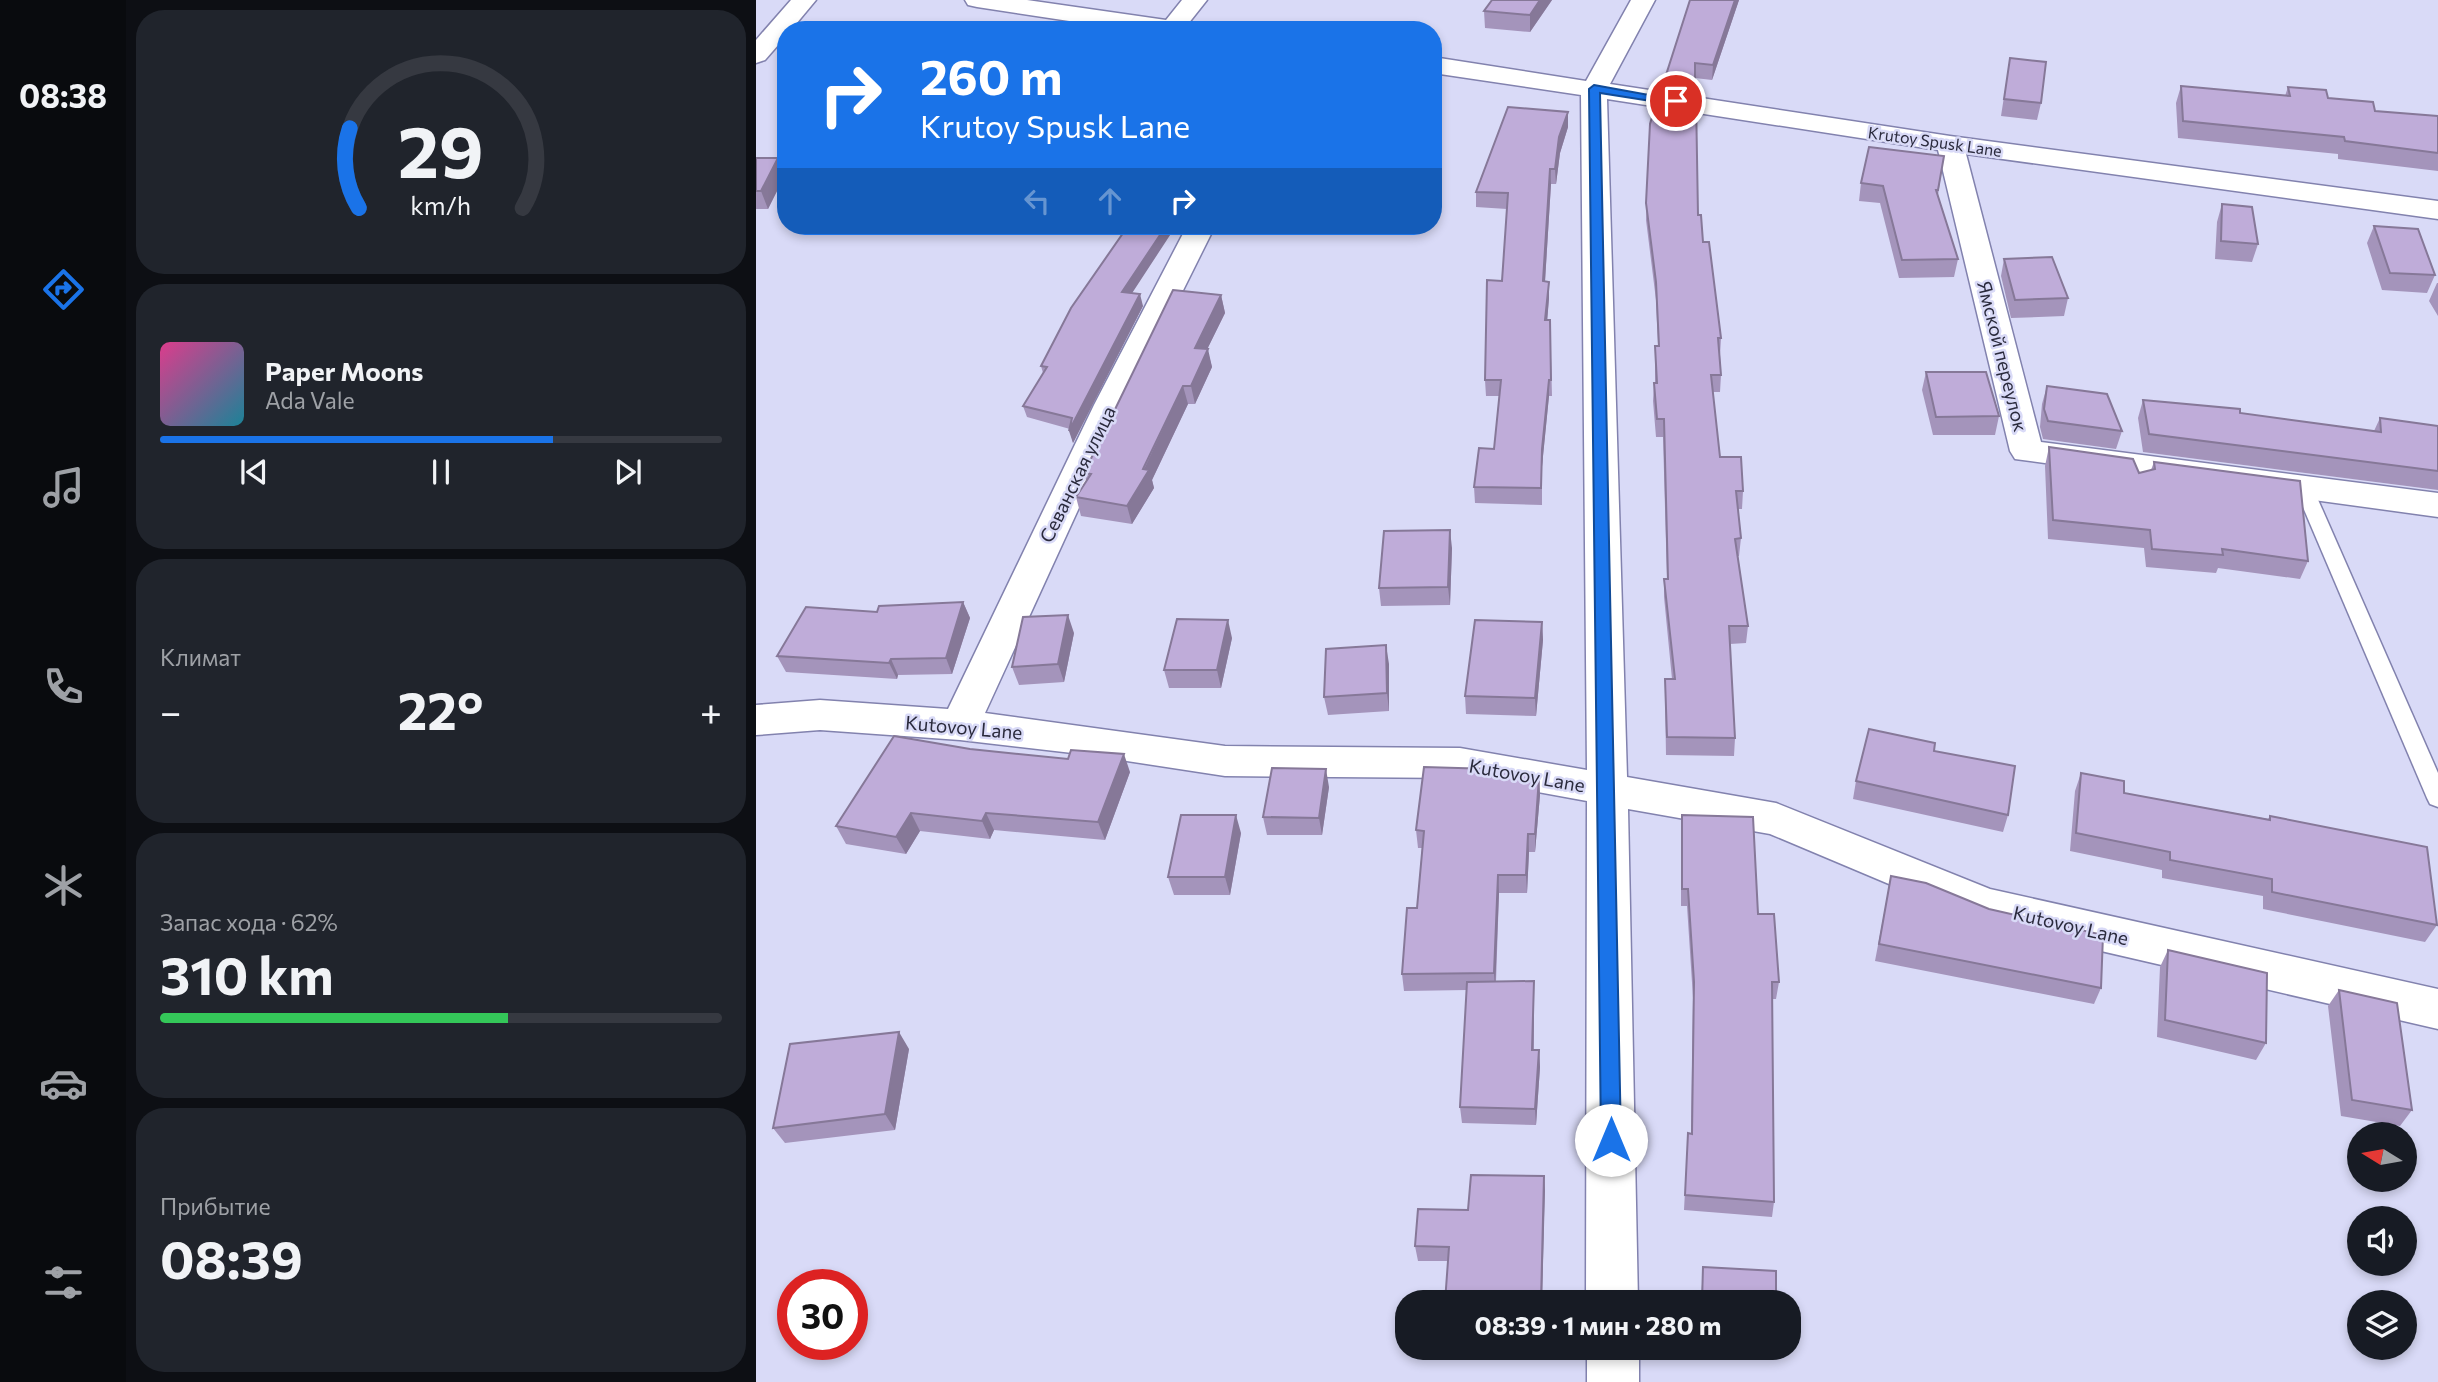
<!DOCTYPE html>
<html lang="ru">
<head>
<meta charset="utf-8">
<style>
  :root { --surface:#171b24; --page:#20242c; --text:#f1f3f6; --muted:#9ea1a6; --line:#363941; --accent:#1a73e8 }
  body { margin:0; font-family:Commissioner,sans-serif; background:var(--page); color:var(--text); height:100vh; display:flex; flex-direction:column; font-size:26px; white-space:nowrap }
  * { box-sizing:border-box; margin:0 }
  p { font-size:23px; color:var(--muted) }
  .icon { flex:none; width:38px; height:38px; fill:none; stroke:currentColor; stroke-width:2; stroke-linecap:round; stroke-linejoin:round }
  .map { position:relative; flex:1; overflow:hidden }
  .panel { display:flex; flex-direction:column; gap:10px; padding:10px; background:#0d0f14; width:630px }
  .panel>* { flex:none }
  .top-card { position:absolute; left:21px; top:21px; width:665px; height:214px; border-radius:28px; box-shadow:0 4px 10px #0003; background:#1a73e8; color:#fff; overflow:hidden }
  .needle { width:46px; rotate:281deg }
  .tools { position:absolute; left:1591px; top:1122px; display:grid; gap:14px }
  .tools a { display:grid; place-items:center; width:70px; height:70px; border-radius:50%; background:var(--surface); box-shadow:0 4px 10px #0003; font-size:35px }
  .speed { position:absolute; left:21px; top:1269px; display:flex; gap:14px; font-size:35px; font-weight:700; text-align:center }
  .speed>* { display:grid; place-content:center; width:91px; height:91px; border-radius:50%; background:var(--surface); box-shadow:0 4px 10px #0003; line-height:1 }
  .speed .limit { border:10px solid #d22; background:#fff; color:#111 }
  .pin { position:absolute; display:grid; place-items:center; width:60px; height:60px; color:#fff; margin:-30px; border:4px solid #fff; border-radius:50%; box-shadow:0 2px 7px #0007 }
  .me { position:absolute; width:77px; margin:-38px; rotate:0deg; stroke-linejoin:round; filter:drop-shadow(0 0 5px #0008) }
  .turn { display:flex; align-items:center; gap:24px; height:147px; padding:0 28px; font-size:32px }
  .turn .icon { width:91px; height:91px; stroke-width:2.5 }
  .turn b { display:block; font-size:49px; line-height:60px }
  .lanes { display:flex; align-items:center; height:66px; padding:0 28px; background:#0003; justify-content:center; gap:35px; direction:ltr }
  .lanes .off { opacity:.35 }
  .big { font-size:52px; font-weight:700; line-height:1.1 }
  .panel .tile { flex:1; display:flex; flex-direction:column; justify-content:center; gap:10px; min-width:0; padding:0 24px; border-radius:28px; background:var(--page) }
  .panel .dial { align-items:center; gap:0 }
  .dial svg { height:182px; overflow:visible; fill:none; stroke:var(--line); stroke-width:7; stroke-linecap:round; text-anchor:middle }
  .dial text { fill:var(--text); stroke:none }
  .song { display:flex; align-items:center; gap:21px }
  .cover { width:84px; height:84px; border-radius:10px; background:linear-gradient(135deg,hsl(330 70% 55%),hsl(190 70% 35%)) }
  .played { height:7px; border-radius:4px; background:linear-gradient(90deg,var(--accent) 70%,var(--line) 70%) }
  .keys { display:flex; justify-content:space-around; direction:ltr }
  .heat { display:flex; justify-content:space-between; align-items:center; font-size:38px; direction:ltr }
  .charge { height:10px; border-radius:5px; background:linear-gradient(90deg,#34c759 62%,var(--line) 0) }
  .trip { position:absolute; left:639px; top:1290px; width:406px; height:70px; border-radius:28px; background:var(--surface); box-shadow:0 4px 10px #0003; font-weight:700; line-height:70px; text-align:center }
  main { display:flex; flex:1; min-height:0 }
  .tabs { display:flex; flex-direction:column; width:126px; justify-content:space-around; align-items:center; background:#090b0e; color:var(--muted) }
  .tabs .icon { width:49px; height:49px }
  .tabs .current { color:var(--accent) }
  .tabs b { font-size:32px; color:var(--text) }
  .map>svg:first-child { display:block }
  .lines { fill:none; stroke-linecap:round; stroke-linejoin:round }
  .lane-casing { stroke:#8282ae; stroke-width:3 }
  .street-casing { stroke:#8282ae; stroke-width:3 }
  .lane { fill:#fff; fill-rule:evenodd }
  .street { fill:#fff; fill-rule:evenodd }
  .wall { fill:#a494bb }
  .shaded-wall { fill:#867898 }
  .building { fill:#bfacd9; stroke:#867898; stroke-width:2 }
  .route { fill:#1a73e8; stroke:#114b97; stroke-width:2 }
  .labels { text-anchor:middle; dominant-baseline:central; stroke-width:5; stroke-linejoin:round; paint-order:stroke }
  .far-street-label { font-size:16px; fill:#2a2a3c; stroke:#d9daf7 }
  .street-label { font-size:19px; fill:#2a2a3c; stroke:#d9daf7 }
</style>
</head>
<body>
<main>
<nav class="tabs">
<b>08:38</b>
<svg class="icon current" aria-label="directions" viewBox="0 0 24 24"><path d="M12 3l9 9-9 9-9-9zM9 14v-3h6M13 9l2 2-2 2"/></svg>
<svg class="icon" aria-label="music" viewBox="0 0 24 24"><path d="M9 18V5l10-2v13"/><circle cx="6" cy="18" r="3"/><circle cx="16" cy="16" r="3"/></svg>
<svg class="icon" aria-label="phone" viewBox="0 0 24 24"><path d="M5 4h4l2 5-3 2q2 4 5 5l2-3 5 2v4C11 20 4 13 5 4z"/></svg>
<svg class="icon" aria-label="climate" viewBox="0 0 24 24"><path d="M12 3v18M4 7l16 10M4 17L20 7"/></svg>
<svg class="icon" aria-label="car" viewBox="0 0 24 24"><path d="M5 17H2v-5l4-1 3-4h7l3 4 3 1v5h-3M9 17h6M6 11h13"/><circle cx="7" cy="17" r="2"/><circle cx="17" cy="17" r="2"/></svg>
<svg class="icon" aria-label="filters" viewBox="0 0 24 24"><path d="M4 7h16M4 17h16"/><circle cx="9" cy="7" r="2"/><circle cx="15" cy="17" r="2"/></svg>
</nav>
<section class="panel">
<div class="tile dial"><svg viewBox="0 0 100 80">
<path d="M14 69A42 42 0 1 1 86 69"/>
<path d="M14 69A42 42 0 0 1 10 34" stroke="#1a73e8"/>
<text x="50" y="56" font-size="32" font-weight="700">29</text>
<text x="50" y="72" font-size="11">km/h</text>
</svg></div>
<div class="tile">
<div class="song"><i class="cover"></i><div><b>Paper Moons</b><p>Ada Vale</p></div></div>
<div class="played"></div>
<div class="keys"><svg class="icon" aria-label="previous" viewBox="0 0 24 24"><path d="M18 5L8 12l10 7zM5 5v14"/></svg><svg class="icon" aria-label="pause" viewBox="0 0 24 24"><path d="M8 5v14M16 5v14"/></svg><svg class="icon" aria-label="next" viewBox="0 0 24 24"><path d="M6 5l10 7-10 7zM19 5v14"/></svg></div>
</div>
<div class="tile"><p>Климат</p>
<div class="heat"><a>−</a><b class="big">22°</b><a>+</a></div>
</div>
<div class="tile"><p>Запас хода · 62%</p><b class="big">310 km</b><div class="charge"></div></div>
<div class="tile"><p>Прибытие</p><b class="big">08:39</b></div>
</section>
<div class="map">
<svg width="1682" height="1382" viewBox="0 0 1682 1382">
  <rect width="100%" height="100%" fill="#d9daf7"/>
  <g class="lines">
    <defs>
      <path id="lane" d="M 1547,480 L 1556,486 L 1682,773 L 1682,807 L 1674,804 L 1671,798 L 1538,486 Z"/>
      <path id="street" d="M 35,0 L 60,0 L 35,30 L 30,30 L 30,36 L 9,60 L 0,63 L 0,40 Z
        M 209,0 L 271,0 L 410,20 L 426,0 L 451,0 L 432,24 L 437,30 L 373,30 L 221,7 L 212,5 Z
        M 875,0 L 899,0 L 854,84 L 1194,136 L 1682,201 L 1682,219 L 1210,154 L 1285,442 L 1682,493 L 1682,517 L 1259,459 L 1254,451 L 1182,150 L 851,99 L 871,777 L 1020,803 L 1234,889 L 1682,989 L 1682,1029 L 1228,924 L 1014,834 L 872,809 L 882,1302 L 830,1302 L 831,801 L 704,778 L 469,776 L 325,754 L 204,740 L 64,730 L 0,735 L 0,705 L 64,700 L 192,709 L 338,405 L 431,226 L 459,226 L 370,405 L 229,713 L 469,746 L 704,748 L 831,770 L 825,95 L 677,73 L 677,57 L 830,81 Z
        M 831,1348 L 883,1348 L 883,1382 L 831,1382 Z"/>
    </defs>
    <use href="#lane" class="lane-casing"/>
    <use href="#street" class="street-casing"/>
    <use href="#lane" class="lane"/>
    <use href="#street" class="street"/>
  </g>
  <path class="wall" d="M 736,0 L 796,0 L 774,32 L 729,28 L 728,11 Z
    M 934,0 L 983,0 L 956,80 L 939,78 L 939,94 L 909,90 L 910,75 Z
    M 1254,58 L 1285,103 L 1281,120 L 1245,116 Z
    M 1425,86 L 1529,96 L 1532,87 L 1619,111 L 1682,116 L 1682,171 L 1582,159 L 1582,154 L 1422,138 L 1420,103 Z
    M 812,112 L 812,127 L 804,153 L 800,184 L 795,184 L 789,282 L 793,282 L 793,298 L 791,320 L 794,320 L 796,396 L 793,396 L 786,466 L 786,505 L 719,503 L 718,487 L 738,449 L 743,396 L 730,396 L 729,380 L 746,281 L 751,209 L 720,207 L 720,192 Z
    M 894,124 L 942,215 L 965,338 L 964,355 L 965,375 L 964,392 L 957,392 L 964,457 L 987,491 L 986,509 L 982,509 L 985,538 L 983,556 L 982,556 L 992,626 L 990,643 L 974,644 L 979,738 L 978,756 L 910,755 L 909,697 L 909,679 L 916,679 L 908,597 L 908,579 L 911,579 L 907,437 L 900,437 L 897,401 L 898,383 L 899,383 L 899,346 L 902,346 L 900,300 L 890,220 Z
    M 1188,156 L 1182,195 L 1202,259 L 1198,277 L 1143,278 L 1124,203 L 1103,201 L 1105,183 Z
    M 0,158 L 22,158 L 29,175 L 12,209 L 0,209 Z
    M 1466,204 L 1502,244 L 1496,262 L 1459,259 L 1461,222 Z
    M 1618,226 L 1679,275 L 1671,293 L 1626,290 L 1611,243 Z
    M 1248,259 L 1312,298 L 1308,316 L 1255,318 L 1245,276 Z
    M 1681,283 L 1682,283 L 1682,316 L 1673,301 Z
    M 376,293 L 387,306 L 317,443 L 314,429 L 271,417 L 267,406 L 287,373 L 285,366 Z
    M 465,295 L 469,313 L 451,349 L 456,367 L 439,404 L 432,404 L 396,480 L 398,488 L 376,524 L 325,516 L 320,497 L 330,481 L 328,473 Z
    M 1170,372 L 1243,416 L 1239,435 L 1177,435 L 1166,390 Z
    M 1291,386 L 1366,431 L 1360,449 L 1287,439 L 1284,427 L 1286,404 Z
    M 1387,400 L 1618,431 L 1624,418 L 1682,426 L 1682,490 L 1387,452 L 1382,418 Z
    M 1293,447 L 1383,473 L 1395,470 L 1398,462 L 1552,561 L 1544,579 L 1462,568 L 1460,573 L 1390,567 L 1388,548 L 1292,539 L 1289,466 Z
    M 696,548 L 694,605 L 625,606 L 623,588 Z
    M 207,602 L 214,618 L 196,674 L 142,675 L 141,679 L 30,672 L 21,656 L 121,612 Z
    M 786,622 L 787,640 L 780,716 L 710,714 L 709,696 Z
    M 318,633 L 308,682 L 263,685 L 256,667 Z
    M 476,638 L 465,688 L 413,688 L 408,670 Z
    M 633,664 L 633,711 L 572,715 L 568,697 Z
    M 214,749 L 374,772 L 349,840 L 238,830 L 234,839 L 164,831 L 150,854 L 90,844 L 80,826 Z
    M 1178,751 L 1252,815 L 1247,832 L 1097,799 L 1100,781 Z
    M 1325,773 L 1368,793 L 1512,819 L 1514,816 L 1681,925 L 1669,942 L 1507,909 L 1507,896 L 1406,878 L 1406,870 L 1314,851 L 1319,791 Z
    M 783,777 L 784,795 L 779,852 L 773,852 L 771,893 L 743,893 L 740,982 L 778,981 L 778,1050 L 783,1050 L 784,1067 L 780,1125 L 706,1123 L 704,1107 L 711,990 L 648,991 L 646,974 L 661,908 L 666,848 L 662,848 L 660,830 Z
    M 573,787 L 566,835 L 511,835 L 507,817 Z
    M 926,815 L 1002,914 L 1023,982 L 1020,999 L 1016,999 L 1018,1202 L 1016,1217 L 928,1210 L 932,1133 L 935,1134 L 937,998 L 931,906 L 925,906 L 925,833 Z
    M 485,833 L 474,895 L 418,895 L 412,877 Z
    M 1135,876 L 1345,988 L 1338,1004 L 1119,961 Z
    M 1412,950 L 1510,1043 L 1500,1060 L 1401,1037 L 1404,967 Z
    M 1583,990 L 1656,1110 L 1644,1126 L 1585,1116 L 1572,1006 Z
    M 153,1049 L 139,1130 L 29,1143 L 17,1128 Z
    M 788,1176 L 789,1191 L 692,1261 L 662,1261 L 659,1246 L 712,1210 Z
    M 947,1267 L 1020,1302 L 945,1302 Z
    M 686,1348 L 785,1348 L 784,1359 L 688,1356 Z
    M 944,1348 L 1020,1348 L 1018,1358 L 944,1353 Z"/>
  <path class="shaded-wall" d="M 784,0 L 796,0 L 774,32 L 774,15 Z
    M 979,0 L 983,0 L 956,80 L 957,65 Z
    M 812,112 L 812,127 L 804,153 L 800,184 L 799,169 L 803,137 Z
    M 22,158 L 29,175 L 12,209 L 5,191 Z
    M 794,169 L 795,184 L 788,297 L 787,281 Z
    M 410,226 L 420,226 L 369,304 L 366,292 Z
    M 793,282 L 793,298 L 790,336 L 789,320 Z
    M 384,294 L 387,306 L 317,443 L 313,431 Z
    M 465,295 L 469,313 L 443,366 L 439,348 Z
    M 452,349 L 456,367 L 439,404 L 435,386 Z
    M 793,380 L 793,396 L 786,466 L 786,505 L 786,449 Z
    M 427,386 L 432,404 L 396,480 L 398,488 L 376,524 L 371,506 Z
    M 694,530 L 696,548 L 694,605 L 692,587 Z
    M 207,602 L 214,618 L 196,674 L 190,658 Z
    M 312,615 L 318,633 L 308,682 L 302,664 Z
    M 472,620 L 476,638 L 465,688 L 461,670 Z
    M 786,622 L 787,640 L 780,716 L 779,698 Z
    M 630,645 L 633,664 L 633,711 L 631,693 Z
    M 135,659 L 142,675 L 141,679 L 133,663 Z
    M 368,754 L 374,772 L 349,840 L 342,822 Z
    M 570,769 L 573,787 L 566,835 L 563,818 Z
    M 783,777 L 784,795 L 779,852 L 779,834 Z
    M 155,813 L 164,831 L 150,854 L 140,837 Z
    M 230,813 L 238,830 L 234,839 L 226,821 Z
    M 480,815 L 485,833 L 474,895 L 469,877 Z
    M 772,834 L 773,852 L 771,893 L 770,875 Z
    M 742,875 L 743,893 L 739,990 L 738,973 Z
    M 778,981 L 778,998 L 777,1067 L 776,1050 Z
    M 143,1032 L 153,1049 L 139,1130 L 129,1114 Z
    M 783,1050 L 784,1067 L 780,1125 L 779,1109 Z
    M 788,1176 L 789,1191 L 786,1302 L 785,1302 Z"/>
  <path class="building" d="M 736,0 L 784,0 L 774,15 L 728,11 Z
    M 934,0 L 979,0 L 957,65 L 939,63 L 939,79 L 910,75 Z
    M 81,24 L 128,30 L 79,30 Z
    M 1254,58 L 1290,62 L 1285,103 L 1248,99 Z
    M 1425,86 L 1534,96 L 1532,87 L 1570,90 L 1572,98 L 1617,102 L 1619,111 L 1682,116 L 1682,153 L 1589,141 L 1588,137 L 1427,121 Z
    M 903,93 L 940,98 L 942,215 L 945,215 L 947,242 L 953,242 L 965,338 L 962,338 L 965,375 L 955,375 L 964,457 L 985,457 L 987,491 L 980,491 L 985,538 L 979,539 L 992,626 L 973,626 L 979,738 L 911,737 L 909,679 L 919,679 L 908,579 L 912,579 L 908,419 L 901,419 L 898,383 L 901,383 L 899,346 L 903,346 L 900,282 L 890,203 L 894,124 Z
    M 752,107 L 812,112 L 803,137 L 799,169 L 794,169 L 787,281 L 793,282 L 789,320 L 794,320 L 795,380 L 793,380 L 786,449 L 785,488 L 718,487 L 723,448 L 738,449 L 745,380 L 729,380 L 731,280 L 746,281 L 752,193 L 720,192 Z
    M 1113,147 L 1188,156 L 1182,190 L 1180,190 L 1202,259 L 1146,260 L 1127,186 L 1105,183 Z
    M 0,158 L 22,158 L 5,191 L 0,191 Z
    M 1466,204 L 1496,207 L 1502,244 L 1465,241 Z
    M 372,226 L 410,226 L 366,292 L 384,294 L 313,431 L 316,418 L 267,406 L 291,367 L 285,366 L 315,308 Z
    M 1618,226 L 1662,229 L 1679,275 L 1634,273 Z
    M 1296,257 L 1312,298 L 1259,300 L 1248,259 Z
    M 417,290 L 465,295 L 439,348 L 452,349 L 435,386 L 427,386 L 387,469 L 393,470 L 371,506 L 320,497 L 335,474 L 328,473 Z
    M 1170,372 L 1230,372 L 1243,416 L 1180,417 Z
    M 1291,386 L 1351,394 L 1366,431 L 1292,421 L 1288,409 Z
    M 1387,400 L 1484,409 L 1484,413 L 1625,432 L 1624,418 L 1682,426 L 1682,471 L 1393,434 Z
    M 1293,447 L 1377,459 L 1383,473 L 1399,469 L 1398,462 L 1544,481 L 1552,561 L 1466,549 L 1467,555 L 1396,549 L 1394,530 L 1297,520 Z
    M 694,530 L 692,587 L 623,588 L 628,531 Z
    M 207,602 L 190,658 L 135,659 L 133,663 L 21,656 L 50,607 L 121,612 L 123,606 Z
    M 312,615 L 302,664 L 256,667 L 267,617 Z
    M 421,619 L 472,620 L 461,670 L 408,670 Z
    M 719,620 L 786,622 L 779,698 L 709,696 Z
    M 630,645 L 631,693 L 568,697 L 570,649 Z
    M 1113,729 L 1179,743 L 1178,751 L 1259,766 L 1252,815 L 1100,781 Z
    M 138,736 L 214,749 L 312,759 L 315,750 L 368,754 L 342,822 L 230,813 L 226,821 L 155,813 L 140,837 L 80,826 Z
    M 668,767 L 736,769 L 783,777 L 779,834 L 772,834 L 770,875 L 742,875 L 738,973 L 646,974 L 651,908 L 661,908 L 668,831 L 660,830 Z
    M 516,768 L 570,769 L 563,818 L 507,817 Z
    M 1325,773 L 1368,781 L 1368,793 L 1514,820 L 1514,816 L 1671,847 L 1681,925 L 1516,892 L 1516,879 L 1414,860 L 1414,852 L 1320,833 Z
    M 425,815 L 480,815 L 469,877 L 412,877 Z
    M 926,815 L 997,817 L 1002,914 L 1018,914 L 1023,982 L 1016,982 L 1018,1202 L 929,1195 L 932,1133 L 936,1134 L 938,982 L 932,889 L 926,889 Z
    M 1135,876 L 1170,883 L 1233,909 L 1347,935 L 1345,988 L 1123,944 Z
    M 1412,950 L 1511,973 L 1510,1043 L 1409,1020 Z
    M 778,981 L 776,1050 L 783,1050 L 779,1109 L 704,1107 L 711,982 Z
    M 1583,990 L 1641,1003 L 1656,1110 L 1596,1100 Z
    M 143,1032 L 129,1114 L 17,1128 L 34,1044 Z
    M 715,1175 L 788,1176 L 785,1302 L 689,1302 L 693,1247 L 659,1246 L 662,1209 L 712,1210 Z
    M 947,1267 L 1020,1271 L 1020,1302 L 946,1302 Z"/>
  <path class="route" d="M 838,85 L 926,101 L 920,105 L 844,93 L 865,1140 L 862,1146 L 855,1149 L 848,1146 L 845,1140 L 833,89 Z"/>
  <g class="labels">
    <g class="far-street-label">
      <text transform="translate(1179 141) rotate(8)">Krutoy Spusk Lane</text>
    </g>
    <g class="street-label">
      <text transform="translate(1247 356) rotate(76)">Ямской переулок</text>
      <text transform="translate(321 474) rotate(-64)">Севанская улица</text>
      <text transform="translate(208 727) rotate(5)">Kutovoy Lane</text>
      <text transform="translate(771 775) rotate(10)">Kutovoy Lane</text>
      <text transform="translate(1315 925) rotate(13)">Kutovoy Lane</text>
    </g>
  </g>
</svg>
<div class="tools">
<a><svg class="needle" viewBox="-14 -14 28 28"><path d="M0-13l5 13h-10z" fill="#e53935"/><path d="M0 13l5-13h-10z" fill="#9ea1a6"/></svg></a>
<a><svg class="icon" aria-label="sound" viewBox="0 0 24 24"><path d="M4 9h4l5-4v14l-5-4H4zM17 9q2 3 0 6"/></svg></a>
<a><svg class="icon" aria-label="layers" viewBox="0 0 24 24"><path d="M12 4l9 5-9 5-9-5zM3 14l9 5 9-5"/></svg></a>
</div>
<div class="speed"><div class="limit">30</div></div>
<div class="pin" style="left:920px;top:101px;background:#d93025"><svg class="icon" aria-label="arrive" viewBox="0 0 24 24"><path d="M6 21V4h12l-3 4 3 4H6"/></svg></div>
<svg class="me" style="left:855px;top:1140px" viewBox="-20 -20 40 40"><circle r="19" fill="#fff"/><path d="M0-13L10 11 0 6-10 11z" fill="#1a73e8"/></svg>
<div class="trip">08:39 · 1 мин · 280 m</div>
<div class="top-card">
<div class="turn"><svg class="icon" aria-label="right" viewBox="0 0 24 24"><path d="M7 20v-9h11M14 6l5 5-5 5"/></svg><div><b>260 m</b>Krutoy Spusk Lane</div></div>
<div class="lanes"><svg class="icon off" aria-label="left" viewBox="0 0 24 24"><path d="M17 20v-9H6M10 6l-5 5 5 5"/></svg><svg class="icon off" aria-label="ahead" viewBox="0 0 24 24"><path d="M12 20V5M6 11l6-6 6 6"/></svg><svg class="icon" aria-label="right" viewBox="0 0 24 24"><path d="M7 20v-9h11M14 6l5 5-5 5"/></svg></div>
</div>
</div>
</main>
</body>
</html>
